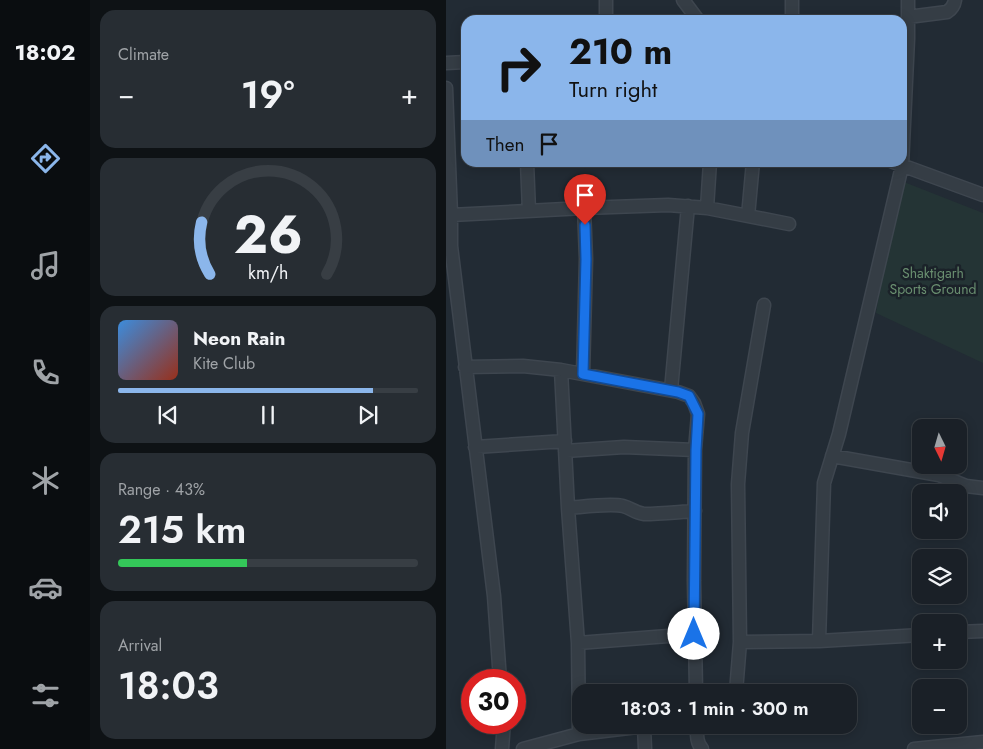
<!DOCTYPE html>
<html lang="en">
<head>
<meta charset="utf-8">
<style>
  :root { --surface:#1a2027; --page:#272d33; --text:#f1f3f6; --muted:#9fa3a7; --line:#383e44; --accent:#8bb6eb }
  body { margin:0; font-family:Jost,sans-serif; background:var(--page); color:var(--text); height:100vh; display:flex; flex-direction:column; font-size:19px; white-space:nowrap }
  * { box-sizing:border-box; margin:0 }
  p { font-size:16px; color:var(--muted) }
  .icon { flex:none; width:28px; height:28px; fill:none; stroke:currentColor; stroke-width:2; stroke-linecap:round; stroke-linejoin:round }
  .map { position:relative; flex:1; overflow:hidden }
  .side { display:flex; flex-direction:column; gap:10px; padding:10px; background:#0e1215; width:356px }
  .side>* { flex:none }
  .top-card { position:absolute; left:15px; top:15px; width:446px; height:152px; border-radius:15px; box-shadow:0 2px 12px #0003,0 0 0 1px var(--line); background:#8bb6eb; color:#111; overflow:hidden }
  .needle { width:32px; rotate:175deg }
  .fabs { position:absolute; left:466px; top:419px; display:grid; gap:10px }
  .fabs a { display:grid; place-items:center; width:55px; height:55px; border-radius:10px; background:var(--surface); box-shadow:0 2px 12px #0003,0 0 0 1px var(--line); font-size:25px }
  .speed { position:absolute; left:15px; top:669px; display:flex; gap:10px; font-size:25px; font-weight:700; text-align:center }
  .speed>* { display:grid; place-content:center; width:65px; height:65px; border-radius:50%; background:var(--surface); box-shadow:0 2px 12px #0003,0 0 0 1px var(--line); line-height:1 }
  .speed .limit { border:8px solid #d22; background:#fff; color:#111 }
  .pin { position:absolute; display:grid; place-items:center; width:42px; height:42px; color:#fff; margin:-51px -21px; border-radius:50% 50% 50% 0; rotate:-45deg; box-shadow:0 0 5px #0007 }
  .pin .icon { rotate:45deg }
  .me { position:absolute; width:55px; margin:-28px; rotate:0deg; stroke-linejoin:round; filter:drop-shadow(0 0 4px #0008) }
  .turn { display:flex; align-items:center; gap:18px; height:105px; padding:0 25px; font-size:22px }
  .turn .icon { width:65px; height:65px; stroke-width:2.5 }
  .turn b { display:block; font-size:35px; line-height:42px }
  .then { display:flex; align-items:center; height:48px; padding:0 25px; background:#0003; gap:10px; font-size:19px }
  .big { font-size:38px; font-weight:600; line-height:1.1 }
  .side .tile { flex:1; display:flex; flex-direction:column; justify-content:center; gap:8px; min-width:0; padding:0 18px; border-radius:15px; background:var(--page) }
  .side .dial { align-items:center; gap:0 }
  .dial svg { height:130px; overflow:visible; fill:none; stroke:var(--line); stroke-width:7; stroke-linecap:round; text-anchor:middle }
  .dial text { fill:var(--text); stroke:none }
  .song { display:flex; align-items:center; gap:15px }
  .cover { width:60px; height:60px; border-radius:8px; background:linear-gradient(135deg,hsl(210 70% 55%),hsl(10 70% 35%)) }
  .played { height:5px; border-radius:2px; background:linear-gradient(90deg,var(--accent) 85%,var(--line) 85%) }
  .keys { display:flex; justify-content:space-around; direction:ltr }
  .heat { display:flex; justify-content:space-between; align-items:center; font-size:28px; direction:ltr }
  .charge { height:8px; border-radius:4px; background:linear-gradient(90deg,#34c759 43%,var(--line) 0) }
  .trip { position:absolute; left:126px; top:684px; width:285px; height:50px; border-radius:15px; background:var(--surface); box-shadow:0 2px 12px #0003,0 0 0 1px var(--line); font-weight:600; line-height:50px; text-align:center }
  main { display:flex; flex:1; min-height:0 }
  .tab-bar { display:flex; flex-direction:column; width:90px; justify-content:space-around; align-items:center; background:#0a0d10; color:var(--muted) }
  .tab-bar .icon { width:35px; height:35px }
  .tab-bar .selected { color:var(--accent) }
  .tab-bar b { font-size:22px; color:var(--text) }
  .map>svg:first-child { display:block }
  .green { fill:#243435 }
  .lines { fill:none; stroke-linecap:round; stroke-linejoin:round }
  .minor-casing { stroke:#3e464f; stroke-width:15 }
  .minor { stroke:#353d45; stroke-width:12 }
  .route-casing { stroke:#114b97; stroke-width:12 }
  .route { stroke:#1a73e8; stroke-width:9 }
  .labels { text-anchor:middle; dominant-baseline:central; stroke-width:5; stroke-linejoin:round; paint-order:stroke }
  .park-label { font-size:14px; fill:#6a8f70; stroke:#1b2229 }
</style>
</head>
<body>
<main>
<nav class="tab-bar">
<b>18:02</b>
<svg class="icon selected" aria-label="directions" viewBox="0 0 24 24"><path d="M12 3l9 9-9 9-9-9zM9 14v-3h6M13 9l2 2-2 2"/></svg>
<svg class="icon" aria-label="music" viewBox="0 0 24 24"><path d="M9 18V5l10-2v13"/><circle cx="6" cy="18" r="3"/><circle cx="16" cy="16" r="3"/></svg>
<svg class="icon" aria-label="phone" viewBox="0 0 24 24"><path d="M5 4h4l2 5-3 2q2 4 5 5l2-3 5 2v4C11 20 4 13 5 4z"/></svg>
<svg class="icon" aria-label="climate" viewBox="0 0 24 24"><path d="M12 3v18M4 7l16 10M4 17L20 7"/></svg>
<svg class="icon" aria-label="car" viewBox="0 0 24 24"><path d="M5 17H2v-5l4-1 3-4h7l3 4 3 1v5h-3M9 17h6M6 11h13"/><circle cx="7" cy="17" r="2"/><circle cx="17" cy="17" r="2"/></svg>
<svg class="icon" aria-label="filters" viewBox="0 0 24 24"><path d="M4 7h16M4 17h16"/><circle cx="9" cy="7" r="2"/><circle cx="15" cy="17" r="2"/></svg>
</nav>
<section class="side">
<div class="tile"><p>Climate</p>
<div class="heat"><a>−</a><b class="big">19°</b><a>+</a></div>
</div>
<div class="tile dial"><svg viewBox="0 0 100 80">
<path d="M14 69A42 42 0 1 1 86 69"/>
<path d="M14 69A42 42 0 0 1 9 37" stroke="#8bb6eb"/>
<text x="50" y="56" font-size="32" font-weight="700">26</text>
<text x="50" y="72" font-size="11">km/h</text>
</svg></div>
<div class="tile">
<div class="song"><i class="cover"></i><div><b>Neon Rain</b><p>Kite Club</p></div></div>
<div class="played"></div>
<div class="keys"><svg class="icon" aria-label="previous" viewBox="0 0 24 24"><path d="M18 5L8 12l10 7zM5 5v14"/></svg><svg class="icon" aria-label="pause" viewBox="0 0 24 24"><path d="M8 5v14M16 5v14"/></svg><svg class="icon" aria-label="next" viewBox="0 0 24 24"><path d="M6 5l10 7-10 7zM19 5v14"/></svg></div>
</div>
<div class="tile"><p>Range · 43%</p><b class="big">215 km</b><div class="charge"></div></div>
<div class="tile"><p>Arrival</p><b class="big">18:03</b></div>
</section>
<div class="map">
<svg width="537" height="749" viewBox="0 0 537 749">
  <rect width="100%" height="100%" fill="#222b34"/>
  <path class="green" d="M 458,182 L 537,213 L 537,363 L 430,313 L 437,271 Z"/>
  <g class="lines">
    <defs>
      <path id="minor" d="M 160,0 L 160,20
        M 237,0 L 252,20
        M 346,0 L 346,20
        M 462,17 L 501,12 C 506,9 508,6 509,0
        M 0,63 L 20,62
        M 0,88 L 5,215 L 5,246 L 48,596 L 54,680
        M 81,162 L 83,211
        M 447,162 L 537,195
        M 261,208 L 264,162
        M 5,215 L 138,208 L 222,205 L 261,208 L 343,224
        M 302,216 L 307,162
        M 19,367 L 77,366 L 115,370 L 232,392 L 243,396 L 248,403 L 252,414 L 249,450 L 248,581 L 250,692
        M 115,370 L 122,508 L 132,643 L 133,734
        M 137,374 L 140,259 L 138,208
        M 225,390 L 242,206
        M 29,447 L 119,441
        M 119,451 L 178,447 L 249,450
        M 386,456 L 493,475 L 520,486 L 537,488
        M 122,508 C 136,507 164,503 177,506 C 185,508 189,513 198,514 C 215,514 232,512 249,511
        M 512,632 L 537,631
        M 373,641 L 378,483 L 393,434 L 456,166 L 462,39 L 462,0
        M 294,642 L 373,641 L 475,635
        M 132,643 L 248,634
        M 290,692 L 294,642 L 292,484 L 296,433 L 318,305
        M 251,725 C 251,734 250,742 256,749
        M 198,726 L 199,749
        M 56,749 L 58,722
        M 77,749 L 133,734 L 208,725
        M 468,749 L 537,742"/>
    </defs>
    <use href="#minor" class="minor-casing"/>
    <use href="#minor" class="minor"/>
  </g>
  <g class="lines">
    <defs>
      <path id="route" d="M 139,225 L 140,259 L 137,374 L 232,392 L 243,396 L 252,414 L 250,450 L 248,634"/>
    </defs>
    <use href="#route" class="route-casing"/>
    <use href="#route" class="route"/>
  </g>
  <g class="labels">
    <g class="park-label">
      <text x="487" y="273">Shaktigarh<tspan x="487" dy="16">Sports Ground</tspan></text>
    </g>
  </g>
</svg>
<div class="fabs">
<a><svg class="needle" viewBox="-14 -14 28 28"><path d="M0-13l5 13h-10z" fill="#e53935"/><path d="M0 13l5-13h-10z" fill="#9fa3a7"/></svg></a>
<a><svg class="icon" aria-label="sound" viewBox="0 0 24 24"><path d="M4 9h4l5-4v14l-5-4H4zM17 9q2 3 0 6"/></svg></a>
<a><svg class="icon" aria-label="layers" viewBox="0 0 24 24"><path d="M12 4l9 5-9 5-9-5zM3 14l9 5 9-5"/></svg></a>
<a>+</a>
<a>−</a>
</div>
<div class="speed"><div class="limit">30</div></div>
<div class="pin" style="left:139px;top:225px;background:#d93025"><svg class="icon" aria-label="arrive" viewBox="0 0 24 24"><path d="M6 21V4h12l-3 4 3 4H6"/></svg></div>
<svg class="me" style="left:248px;top:634px" viewBox="-20 -20 40 40"><circle r="19" fill="#fff"/><path d="M0-13L10 11 0 6-10 11z" fill="#1a73e8"/></svg>
<div class="trip">18:03 · 1 min · 300 m</div>
<div class="top-card">
<div class="turn"><svg class="icon" aria-label="right" viewBox="0 0 24 24"><path d="M7 20v-9h11M14 6l5 5-5 5"/></svg><div><b>210 m</b>Turn right</div></div>
<div class="then">Then<svg class="icon" aria-label="arrive" viewBox="0 0 24 24"><path d="M6 21V4h12l-3 4 3 4H6"/></svg></div>
</div>
</div>
</main>
</body>
</html>
